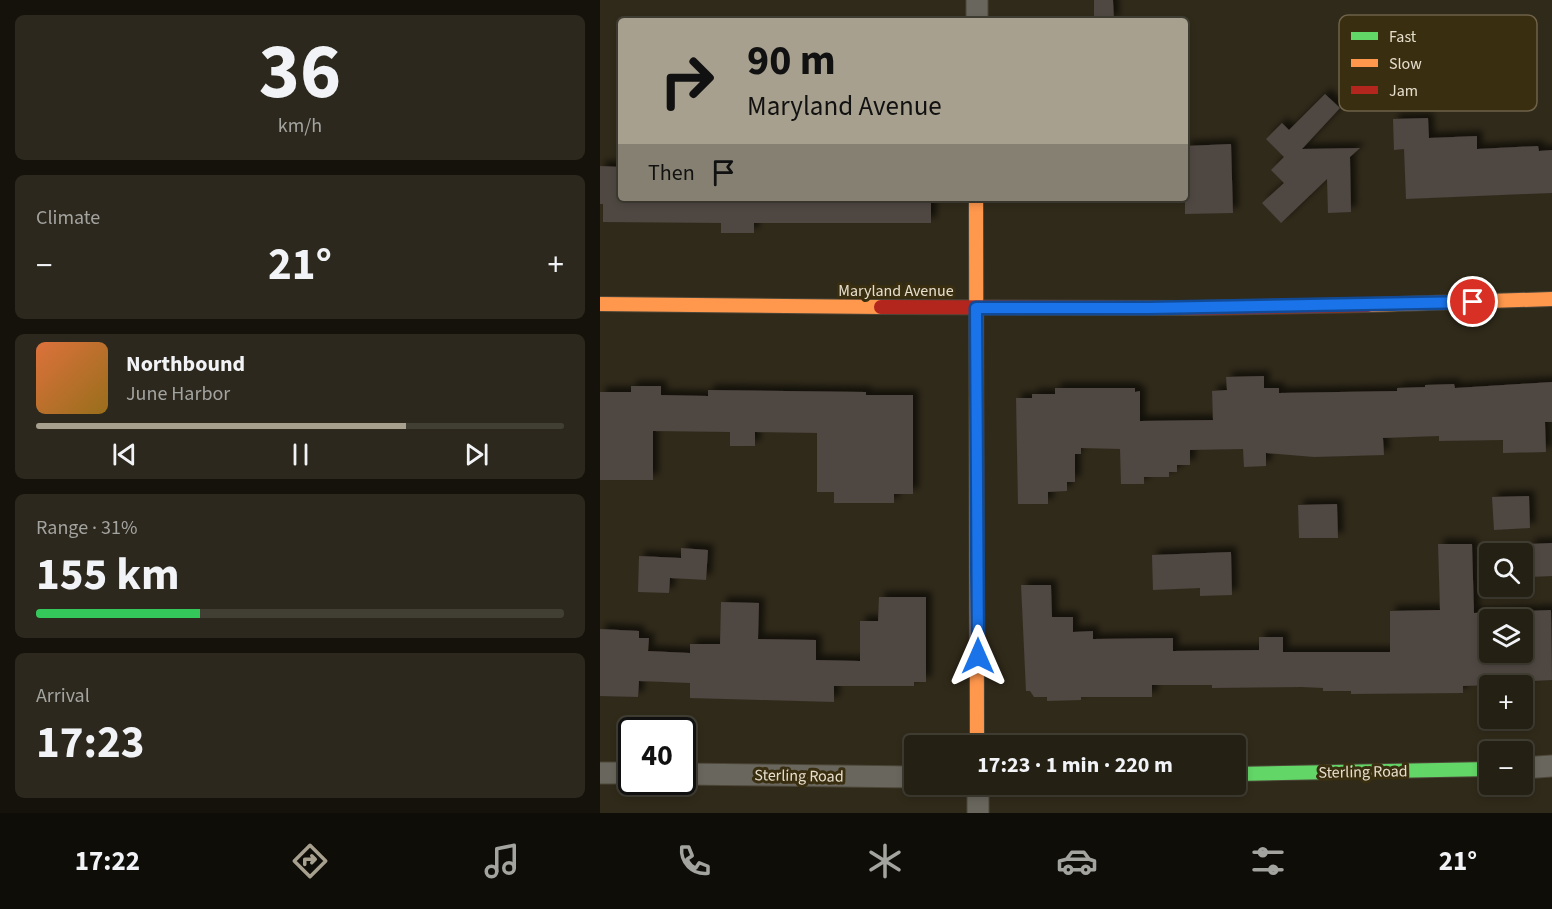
<!DOCTYPE html>
<html lang="en">
<head>
<meta charset="utf-8">
<style>
  :root { --surface:#242014; --page:#2c281d; --text:#f1f3f6; --muted:#a3a3a0; --line:#413e34; --accent:#a7a08f }
  body { margin:0; font-family:"Source Sans 3",sans-serif; background:var(--page); color:var(--text); height:100vh; display:flex; flex-direction:column; font-size:22px; white-space:nowrap }
  * { box-sizing:border-box; margin:0 }
  p { font-size:20px; color:var(--muted) }
  .icon { flex:none; width:33px; height:33px; fill:none; stroke:currentColor; stroke-width:2; stroke-linecap:round; stroke-linejoin:round }
  .map { position:relative; flex:1; overflow:hidden }
  .details { display:flex; flex-direction:column; gap:15px; padding:15px; background:#14120b; width:600px }
  .details>* { flex:none }
  .guide { position:absolute; left:18px; top:18px; width:570px; height:183px; border-radius:6px; box-shadow:0 3px 9px #0003,0 0 0 2px var(--line); background:#a7a08f; color:#111; overflow:hidden }
  .tools { position:absolute; left:879px; top:543px; display:grid; gap:12px }
  .tools a { display:grid; place-items:center; width:54px; height:54px; border-radius:6px; background:var(--surface); box-shadow:0 3px 9px #0003,0 0 0 2px var(--line); font-size:30px }
  .speed { position:absolute; left:18px; top:717px; display:flex; gap:12px; font-size:30px; font-weight:700; text-align:center }
  .speed>* { display:grid; place-content:center; width:78px; height:78px; border-radius:50%; background:var(--surface); box-shadow:0 3px 9px #0003,0 0 0 2px var(--line); line-height:1 }
  .speed .limit { border:3px solid #111; border-radius:9px; background:#fff; color:#111 }
  .pin { position:absolute; display:grid; place-items:center; width:51px; height:51px; color:#fff; margin:-26px; border:3px solid #fff; border-radius:50%; box-shadow:0 2px 6px #0007 }
  .me { position:absolute; width:66px; margin:-33px; rotate:0deg; stroke-linejoin:round; filter:drop-shadow(0 0 4px #0008) }
  .turn { display:flex; align-items:center; gap:21px; height:126px; padding:0 30px; font-size:27px }
  .turn .icon { width:78px; height:78px; stroke-width:2.5 }
  .turn b { display:block; font-size:42px; line-height:51px }
  .then { display:flex; align-items:center; height:57px; padding:0 30px; background:#0003; gap:12px; font-size:22px }
  .big { font-size:45px; font-weight:700; line-height:1.1 }
  .details .card { flex:1; display:flex; flex-direction:column; justify-content:center; gap:9px; min-width:0; padding:0 21px; border-radius:9px; background:var(--page) }
  .details .dial { align-items:center; gap:0 }
  .dial b { font-size:78px; line-height:1 }
  .song { display:flex; align-items:center; gap:18px }
  .cover { width:72px; height:72px; border-radius:9px; background:linear-gradient(135deg,hsl(20 70% 55%),hsl(40 70% 35%)) }
  .played { height:6px; border-radius:3px; background:linear-gradient(90deg,var(--accent) 70%,var(--line) 70%) }
  .keys { display:flex; justify-content:space-around; direction:ltr }
  .heat { display:flex; justify-content:space-between; align-items:center; font-size:33px; direction:ltr }
  .charge { height:9px; border-radius:4px; background:linear-gradient(90deg,#34c759 31%,var(--line) 0) }
  .trip { position:absolute; left:304px; top:735px; width:342px; height:60px; border-radius:6px; background:var(--surface); box-shadow:0 3px 9px #0003,0 0 0 2px var(--line); font-weight:700; line-height:60px; text-align:center }
  .dock { display:flex; height:96px; justify-content:space-around; align-items:center; background:#0e0d08; color:var(--muted) }
  .dock .icon { width:42px; height:42px }
  .dock .on { color:var(--accent) }
  .dock b { font-size:27px; color:var(--text) }
  main { display:flex; flex:1; min-height:0 }
  .map>svg:first-child { display:block }
  .building { fill:#4f4642; fill-rule:evenodd; filter:url(#shadow) }
  .lines { fill:none; stroke-linecap:round; stroke-linejoin:round }
  .street-casing { stroke:#4c4638; stroke-width:23 }
  .fast-casing { stroke:#4c4638; stroke-width:16 }
  .slow-casing { stroke:#4c4638; stroke-width:16 }
  .jam-casing { stroke:#4c4638; stroke-width:16 }
  .street { stroke:#69665d; stroke-width:21 }
  .fast { stroke:#63d668; stroke-width:14 }
  .slow { stroke:#ff974d; stroke-width:14 }
  .jam { stroke:#b3261e; stroke-width:14 }
  .route-casing { stroke:#114b97; stroke-width:15 }
  .route { stroke:#1a73e8; stroke-width:10 }
  .labels { text-anchor:middle; dominant-baseline:central; stroke-width:6; stroke-linejoin:round; paint-order:stroke }
  .street-label { font-size:16px; fill:#e7dfce; stroke:#3a2e10 }
  .key { fill:#3a2e10; stroke:#6e6349; stroke-width:1.5 }
  .key-label { font-size:16px; fill:#e7dfce }
</style>
</head>
<body>
<main>
<section class="details">
<div class="card dial"><b>36</b><p>km/h</p></div>
<div class="card"><p>Climate</p>
<div class="heat"><a>−</a><b class="big">21°</b><a>+</a></div>
</div>
<div class="card">
<div class="song"><i class="cover"></i><div><b>Northbound</b><p>June Harbor</p></div></div>
<div class="played"></div>
<div class="keys"><svg class="icon" aria-label="previous" viewBox="0 0 24 24"><path d="M18 5L8 12l10 7zM5 5v14"/></svg><svg class="icon" aria-label="pause" viewBox="0 0 24 24"><path d="M8 5v14M16 5v14"/></svg><svg class="icon" aria-label="next" viewBox="0 0 24 24"><path d="M6 5l10 7-10 7zM19 5v14"/></svg></div>
</div>
<div class="card"><p>Range · 31%</p><b class="big">155 km</b><div class="charge"></div></div>
<div class="card"><p>Arrival</p><b class="big">17:23</b></div>
</section>
<div class="map">
<svg width="952" height="813" viewBox="0 0 952 813">
  <defs>
    <filter id="shadow"><feDropShadow dx="5.5" dy="-5.5" stdDeviation="3" flood-color="#0009"/></filter>
  </defs>
  <rect width="100%" height="100%" fill="#302a1a"/>
  <path class="building" d="M 494,0 L 513,0 L 514,21 L 494,21 Z
    M 725,94 L 740,108 L 702,149 L 760,148 L 750,157 L 751,212 L 728,213 L 727,179 L 681,223 L 662,203 L 684,183 L 671,170 L 684,157 L 666,139 L 682,123 L 689,130 Z
    M 828,118 L 829,138 L 877,136 L 877,149 L 938,146 L 939,151 L 952,150 L 952,193 L 806,199 L 804,149 L 794,150 L 793,119 Z
    M 631,144 L 633,213 L 585,214 L 585,146 Z
    M 0,166 L 21,167 L 21,198 L 331,198 L 331,223 L 154,223 L 154,233 L 121,233 L 121,223 L 3,222 L 3,204 L 0,204 Z
    M 664,376 L 664,388 L 679,388 L 679,393 L 797,391 L 797,388 L 825,387 L 825,385 L 854,384 L 855,388 L 952,382 L 952,422 L 945,422 L 946,452 L 903,453 L 903,440 L 839,441 L 839,436 L 783,438 L 784,455 L 714,457 L 666,453 L 666,466 L 644,467 L 643,449 L 590,450 L 590,465 L 577,465 L 577,472 L 569,472 L 569,477 L 544,477 L 544,484 L 521,484 L 520,449 L 481,448 L 481,454 L 475,454 L 475,482 L 467,482 L 467,491 L 448,492 L 448,504 L 418,504 L 416,398 L 432,398 L 432,394 L 455,394 L 455,388 L 535,388 L 535,392 L 540,391 L 540,421 L 613,420 L 612,391 L 627,390 L 626,377 Z
    M 31,386 L 61,386 L 61,395 L 108,396 L 108,390 L 266,392 L 266,395 L 313,395 L 313,494 L 294,494 L 294,503 L 234,503 L 234,492 L 217,492 L 217,433 L 155,432 L 155,446 L 130,446 L 130,432 L 53,431 L 53,480 L 0,480 L 0,392 L 31,392 Z
    M 929,496 L 930,528 L 894,530 L 892,497 Z
    M 737,504 L 738,538 L 699,538 L 698,505 Z
    M 952,543 L 952,576 L 930,577 L 929,544 Z
    M 838,544 L 872,544 L 874,613 L 951,610 L 952,680 L 933,681 L 933,684 L 863,686 L 863,693 L 751,694 L 751,691 L 723,691 L 723,688 L 702,687 L 612,688 L 612,685 L 552,685 L 552,697 L 481,697 L 481,700 L 447,701 L 447,697 L 434,697 L 430,691 L 426,691 L 421,585 L 451,585 L 452,617 L 473,617 L 473,632 L 493,631 L 493,639 L 573,638 L 573,651 L 659,650 L 659,637 L 683,637 L 683,652 L 790,652 L 790,611 L 840,610 ZM 890,620 L 922,620 L 922,652 L 890,652 Z
    M 81,548 L 108,550 L 106,580 L 70,578 L 69,593 L 38,592 L 39,556 L 81,558 Z
    M 631,552 L 632,595 L 600,596 L 600,588 L 553,590 L 552,555 Z
    M 279,597 L 326,597 L 326,682 L 314,682 L 314,686 L 234,686 L 234,702 L 90,698 L 90,683 L 39,681 L 38,697 L 0,696 L 0,629 L 39,631 L 39,638 L 49,638 L 48,651 L 90,653 L 90,644 L 120,644 L 121,602 L 159,603 L 158,639 L 216,640 L 216,660 L 260,661 L 260,621 L 278,621 Z"/>
  <g class="lines">
    <defs>
      <path id="street" d="M 377,21 L 377,0
        M 922,768 L 952,766
        M 0,773 L 32,773
        M 82,774 L 315,777
        M 378,784 L 378,813"/>
      <path id="fast" d="M 636,774 L 890,769"/>
      <path id="slow" d="M 376,198 L 377,746
        M 0,304 L 281,307
        M 768,305 L 952,299"/>
      <path id="jam" d="M 281,307 L 595,308 L 768,305"/>
    </defs>
    <use href="#street" class="street-casing"/>
    <use href="#fast" class="fast-casing"/>
    <use href="#slow" class="slow-casing"/>
    <use href="#jam" class="jam-casing"/>
    <use href="#street" class="street"/>
    <use href="#fast" class="fast"/>
    <use href="#slow" class="slow"/>
    <use href="#jam" class="jam"/>
  </g>
  <g class="lines">
    <defs>
      <path id="route" d="M 378,656 L 376,308 L 549,308 L 873,302"/>
    </defs>
    <use href="#route" class="route-casing"/>
    <use href="#route" class="route"/>
  </g>
  <g class="labels">
    <g class="street-label">
      <text x="296" y="291">Maryland Avenue</text>
      <text transform="translate(763 772) rotate(-1)">Sterling Road</text>
      <text transform="translate(199 776) rotate(1)">Sterling Road</text>
    </g>
  </g>
  <rect x="739" y="15" width="198" height="96" rx="9" class="key"/>
  <rect x="751" y="32" width="27" height="8" fill="#63d668"/>
  <rect x="751" y="59" width="27" height="8" fill="#ff974d"/>
  <rect x="751" y="86" width="27" height="8" fill="#b3261e"/>
  <g class="key-label">
    <text x="789" y="42">Fast</text>
    <text x="789" y="69">Slow</text>
    <text x="789" y="96">Jam</text>
  </g>
</svg>
<div class="tools">
<a><svg class="icon" aria-label="search" viewBox="0 0 24 24"><circle cx="10" cy="10" r="6"/><path d="M15 15l6 6"/></svg></a>
<a><svg class="icon" aria-label="layers" viewBox="0 0 24 24"><path d="M12 4l9 5-9 5-9-5zM3 14l9 5 9-5"/></svg></a>
<a>+</a>
<a>−</a>
</div>
<div class="speed"><div class="limit">40</div></div>
<div class="pin" style="left:873px;top:302px;background:#d93025"><svg class="icon" aria-label="arrive" viewBox="0 0 24 24"><path d="M6 21V4h12l-3 4 3 4H6"/></svg></div>
<svg class="me" style="left:378px;top:656px" viewBox="-20 -20 40 40"><path d="M0-17L14 15 0 8-14 15z" fill="#1a73e8" stroke="#fff" stroke-width="4"/></svg>
<div class="trip">17:23 · 1 min · 220 m</div>
<div class="guide">
<div class="turn"><svg class="icon" aria-label="right" viewBox="0 0 24 24"><path d="M7 20v-9h11M14 6l5 5-5 5"/></svg><div><b>90 m</b>Maryland Avenue</div></div>
<div class="then">Then<svg class="icon" aria-label="arrive" viewBox="0 0 24 24"><path d="M6 21V4h12l-3 4 3 4H6"/></svg></div>
</div>
</div>
</main>
<nav class="dock">
<b>17:22</b>
<svg class="icon on" aria-label="directions" viewBox="0 0 24 24"><path d="M12 3l9 9-9 9-9-9zM9 14v-3h6M13 9l2 2-2 2"/></svg>
<svg class="icon" aria-label="music" viewBox="0 0 24 24"><path d="M9 18V5l10-2v13"/><circle cx="6" cy="18" r="3"/><circle cx="16" cy="16" r="3"/></svg>
<svg class="icon" aria-label="phone" viewBox="0 0 24 24"><path d="M5 4h4l2 5-3 2q2 4 5 5l2-3 5 2v4C11 20 4 13 5 4z"/></svg>
<svg class="icon" aria-label="climate" viewBox="0 0 24 24"><path d="M12 3v18M4 7l16 10M4 17L20 7"/></svg>
<svg class="icon" aria-label="car" viewBox="0 0 24 24"><path d="M5 17H2v-5l4-1 3-4h7l3 4 3 1v5h-3M9 17h6M6 11h13"/><circle cx="7" cy="17" r="2"/><circle cx="17" cy="17" r="2"/></svg>
<svg class="icon" aria-label="filters" viewBox="0 0 24 24"><path d="M4 7h16M4 17h16"/><circle cx="9" cy="7" r="2"/><circle cx="15" cy="17" r="2"/></svg>
<b>21°</b>
</nav>
</body>
</html>
